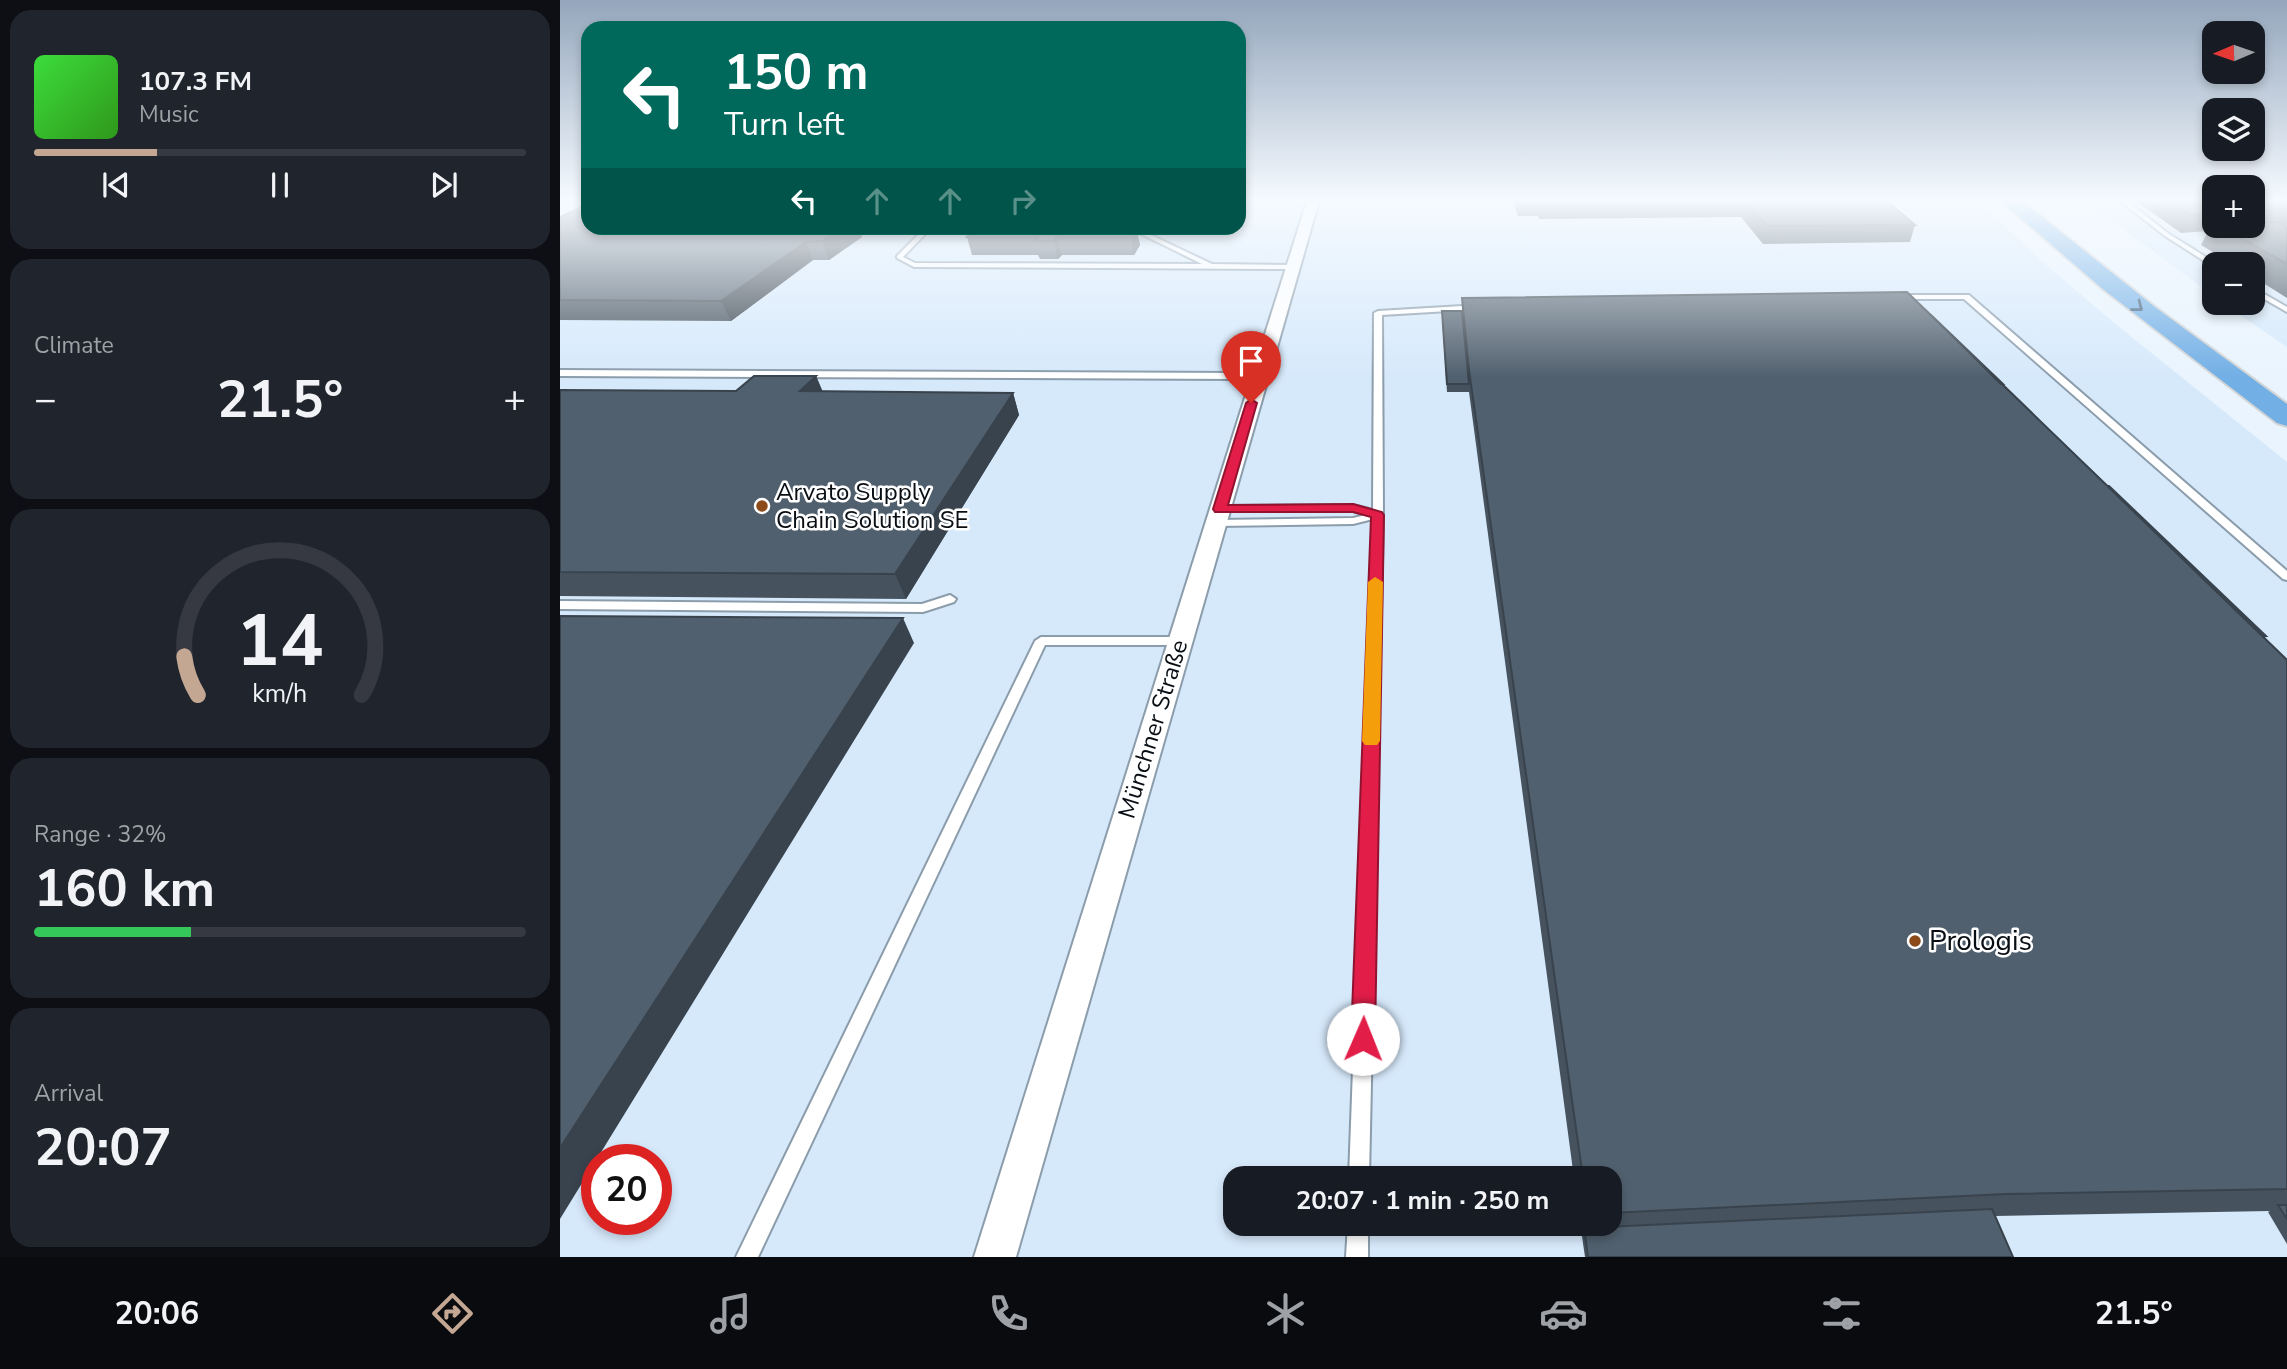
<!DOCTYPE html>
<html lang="en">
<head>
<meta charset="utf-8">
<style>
  :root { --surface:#171b24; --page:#20242c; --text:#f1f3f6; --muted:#9ea1a6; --line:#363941; --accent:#c4a793 }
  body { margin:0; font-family:"Nunito Sans",sans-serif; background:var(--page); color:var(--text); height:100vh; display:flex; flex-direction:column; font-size:26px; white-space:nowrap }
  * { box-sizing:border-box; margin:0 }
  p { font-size:23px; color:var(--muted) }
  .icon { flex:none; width:38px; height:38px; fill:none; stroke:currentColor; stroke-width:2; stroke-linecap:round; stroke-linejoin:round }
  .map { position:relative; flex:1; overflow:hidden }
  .side { display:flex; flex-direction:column; gap:10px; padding:10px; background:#0d0f14; width:560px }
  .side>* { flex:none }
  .banner { position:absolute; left:21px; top:21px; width:665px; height:214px; border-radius:21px; box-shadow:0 4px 10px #0003; background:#00695c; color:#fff; overflow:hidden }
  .needle { width:46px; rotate:268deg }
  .fabs { position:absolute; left:1642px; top:21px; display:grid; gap:14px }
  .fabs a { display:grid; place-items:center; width:63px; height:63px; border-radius:14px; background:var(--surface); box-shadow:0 4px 10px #0003; font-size:35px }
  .speed { position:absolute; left:21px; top:1144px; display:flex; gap:14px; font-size:35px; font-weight:700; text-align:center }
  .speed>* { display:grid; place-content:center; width:91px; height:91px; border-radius:50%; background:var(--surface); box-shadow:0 4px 10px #0003; line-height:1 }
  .speed .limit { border:10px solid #d22; background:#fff; color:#111 }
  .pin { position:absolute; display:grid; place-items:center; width:60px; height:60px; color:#fff; margin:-72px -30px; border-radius:50% 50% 50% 0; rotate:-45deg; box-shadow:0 0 7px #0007 }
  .pin .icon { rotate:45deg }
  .me { position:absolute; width:77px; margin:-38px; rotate:1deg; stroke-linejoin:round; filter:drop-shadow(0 0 5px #0008) }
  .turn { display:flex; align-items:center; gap:24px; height:147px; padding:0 28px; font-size:32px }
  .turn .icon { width:91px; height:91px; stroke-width:2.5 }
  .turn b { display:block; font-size:49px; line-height:60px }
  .lanes { display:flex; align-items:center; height:66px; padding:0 28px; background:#0003; justify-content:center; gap:35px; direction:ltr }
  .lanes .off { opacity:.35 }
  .big { font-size:52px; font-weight:700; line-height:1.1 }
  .side .widget { flex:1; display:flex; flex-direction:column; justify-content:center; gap:10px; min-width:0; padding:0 24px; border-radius:21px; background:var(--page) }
  .side .dial { align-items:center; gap:0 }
  .dial svg { height:182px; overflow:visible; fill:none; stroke:var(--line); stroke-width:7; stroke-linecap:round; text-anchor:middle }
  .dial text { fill:var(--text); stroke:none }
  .song { display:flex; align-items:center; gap:21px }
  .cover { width:84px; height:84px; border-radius:10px; background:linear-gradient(135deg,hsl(120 70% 55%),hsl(110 70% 35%)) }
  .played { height:7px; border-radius:4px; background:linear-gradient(90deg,var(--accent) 25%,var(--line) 25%) }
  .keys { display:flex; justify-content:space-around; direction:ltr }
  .heat { display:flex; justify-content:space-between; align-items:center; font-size:38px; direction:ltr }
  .charge { height:10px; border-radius:5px; background:linear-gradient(90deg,#34c759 32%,var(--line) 0) }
  .trip { position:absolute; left:663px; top:1166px; width:399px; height:70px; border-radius:21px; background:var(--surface); box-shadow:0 4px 10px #0003; font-weight:700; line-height:70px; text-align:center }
  .menu { display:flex; height:112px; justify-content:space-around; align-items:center; background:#090b0e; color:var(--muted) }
  .menu .icon { width:49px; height:49px }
  .menu .active { color:var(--accent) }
  .menu b { font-size:32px; color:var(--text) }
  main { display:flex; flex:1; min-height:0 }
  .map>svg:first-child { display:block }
  .built { fill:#d6e9fb; fill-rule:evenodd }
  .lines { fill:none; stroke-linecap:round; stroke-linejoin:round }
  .lane-casing { stroke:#8b9cab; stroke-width:4 }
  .street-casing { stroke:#8b9cab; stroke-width:4 }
  .highway-casing { stroke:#d3d4d5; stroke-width:4 }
  .lane { fill:#fff; fill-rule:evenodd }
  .street { fill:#fff; fill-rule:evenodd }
  .highway { fill:#72afe5; fill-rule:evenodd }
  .wall { fill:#46535f }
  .shaded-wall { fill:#39434d }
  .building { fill:#51606e; stroke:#39434d; stroke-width:2 }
  .oneway { stroke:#3d5e7c }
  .route { fill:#e11d48; stroke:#92132f; stroke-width:2 }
  .slow { fill:#f59e0b }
  .poi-dot { fill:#8d4b19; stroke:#fff; stroke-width:2.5 }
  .labels { text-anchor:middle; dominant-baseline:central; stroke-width:5; stroke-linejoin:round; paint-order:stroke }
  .poi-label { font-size:24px; fill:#080e13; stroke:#fff; text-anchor:start }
  .street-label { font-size:24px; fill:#080e13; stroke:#fff }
  .near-poi-label { font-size:28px; fill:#080e13; stroke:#fff; text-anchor:start }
</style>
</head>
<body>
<main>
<section class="side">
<div class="widget">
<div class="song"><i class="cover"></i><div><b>107.3 FM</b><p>Music</p></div></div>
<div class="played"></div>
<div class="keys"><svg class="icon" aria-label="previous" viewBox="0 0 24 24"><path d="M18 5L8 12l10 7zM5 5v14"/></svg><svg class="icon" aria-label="pause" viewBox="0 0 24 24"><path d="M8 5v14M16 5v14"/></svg><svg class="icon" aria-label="next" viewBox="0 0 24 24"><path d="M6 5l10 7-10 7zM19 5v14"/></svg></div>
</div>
<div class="widget"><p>Climate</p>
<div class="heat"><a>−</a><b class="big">21.5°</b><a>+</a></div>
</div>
<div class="widget dial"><svg viewBox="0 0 100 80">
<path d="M14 69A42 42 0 1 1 86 69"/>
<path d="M14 69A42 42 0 0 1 8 52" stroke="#c4a793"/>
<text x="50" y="56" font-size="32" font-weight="700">14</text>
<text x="50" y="72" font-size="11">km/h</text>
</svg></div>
<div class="widget"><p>Range · 32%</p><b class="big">160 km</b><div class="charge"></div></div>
<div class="widget"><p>Arrival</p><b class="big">20:07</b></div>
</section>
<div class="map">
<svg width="1727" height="1257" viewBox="0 0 1727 1257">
  <rect width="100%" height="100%" fill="#e9f4fe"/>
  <path class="built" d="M 679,201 L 1419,201 L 1476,256 L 1553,322 L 1727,462 L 1727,1257 L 0,1257 L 0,227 L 679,228 ZM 37,1160 L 96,1160 L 96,1220 L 37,1220 ZM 676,1178 L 1050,1178 L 1050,1223 L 676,1223 Z
    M 1525,201 L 1654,201 L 1654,226 L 1692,226 L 1727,201 L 1727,347 L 1662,303 L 1692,303 L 1692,264 L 1654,264 L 1654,296 Z"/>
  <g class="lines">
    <defs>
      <path id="lane" d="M 1560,201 L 1567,201 L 1609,234 L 1657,264 L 1652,266 L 1605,236 Z
        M 365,228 L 371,228 L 343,257 L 355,263 L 642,264 L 569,228 L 576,228 L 652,264 L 733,265 L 736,267 L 733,269 L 354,267 L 337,258 L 337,256 Z
        M 1692,287 L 1727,307 L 1727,312 L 1692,292 Z
        M 1333,295 L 1409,295 L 1727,571 L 1727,580 L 1723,579 L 1404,299 L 1336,299 L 1332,297 Z
        M 919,305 L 922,305 L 922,309 L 822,315 L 823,515 L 809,1178 L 789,1178 L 813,519 L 793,524 L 656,526 L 651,523 L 656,520 L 793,518 L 806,515 L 793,511 L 656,511 L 655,509 L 656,507 L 660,506 L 793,505 L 813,510 L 814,313 L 818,311 Z
        M 0,370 L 678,373 L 682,376 L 678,379 L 0,376 Z
        M 390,595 L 396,599 L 394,602 L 363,612 L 0,609 L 0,601 L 362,604 Z
        M 481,637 L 620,637 L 626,641 L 620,645 L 485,645 L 198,1257 L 176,1257 L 475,641 Z
        M 788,1223 L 808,1223 L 808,1257 L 786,1257 Z"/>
      <path id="street" d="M 747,201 L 759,201 L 456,1257 L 414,1257 Z"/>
      <path id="highway" d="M 1441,201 L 1462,201 L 1595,307 L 1727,404 L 1727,426 L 1717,423 L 1544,290 Z"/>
    </defs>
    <use href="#lane" class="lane-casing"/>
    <use href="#street" class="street-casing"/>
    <use href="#highway" class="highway-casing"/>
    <use href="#lane" class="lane"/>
    <use href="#street" class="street"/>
    <use href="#highway" class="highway"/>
  </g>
  <path class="wall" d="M 953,201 L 1327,201 L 1355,225 L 1350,242 L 1203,244 L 1181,217 L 979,219 L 978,216 L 958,216 Z
    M 1576,201 L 1654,201 L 1654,226 L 1692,226 L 1692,201 L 1727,201 L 1727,225 L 1725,226 L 1727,227 L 1727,298 L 1692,276 L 1692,264 L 1673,264 L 1641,245 L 1648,231 L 1621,233 Z
    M 0,217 L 302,237 L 269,260 L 253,260 L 171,321 L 0,320 Z
    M 395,228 L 576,228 L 580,245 L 574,255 L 502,255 L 498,259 L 480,259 L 478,255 L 412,255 L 407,237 L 411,233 L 396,233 Z
    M 902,298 L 1442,384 L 1706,636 L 1705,638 L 1727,660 L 1727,1244 L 1708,1212 L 1710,1211 L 1435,1216 L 1453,1257 L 1025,1257 L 1020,1223 L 1050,1223 L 1050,1178 L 1014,1178 L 909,392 L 887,392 L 882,318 L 902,311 Z
    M 256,376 L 263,392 L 453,393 L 459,415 L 346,599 L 0,596 L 0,390 L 176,391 Z"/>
  <path class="shaded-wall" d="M 281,228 L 299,228 L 302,237 L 269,260 L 262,241 Z
    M 576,228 L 580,245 L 574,255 L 571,237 Z
    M 497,237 L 502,255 L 498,259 L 494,241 Z
    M 246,242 L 253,260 L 171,321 L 161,301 Z
    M 256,376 L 265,398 L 240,391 Z
    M 453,393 L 459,415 L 346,599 L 335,574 Z
    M 343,618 L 354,643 L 0,1219 L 0,1148 Z"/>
  <path class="building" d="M 1185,201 L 1327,201 L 1355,225 L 1207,226 Z
    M 1608,201 L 1654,201 L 1654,214 L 1629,215 Z
    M 1692,201 L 1727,201 L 1727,209 L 1692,211 Z
    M 28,204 L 28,228 L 283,228 L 262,241 L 246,242 L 161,301 L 0,300 L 0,217 Z
    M 1692,222 L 1718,222 L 1727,227 L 1727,264 L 1660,226 L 1692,226 Z
    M 417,228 L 576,228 L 571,237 L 497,237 L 494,241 L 475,241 L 479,237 L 407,237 Z
    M 1347,292 L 1727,660 L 1727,1189 L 1446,1194 L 1050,1213 L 1050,1178 L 1023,1178 L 909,370 L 902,298 Z
    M 882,311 L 902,311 L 909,384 L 887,384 Z
    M 1371,315 L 1443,384 L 1441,384 Z
    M 194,376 L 256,376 L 240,391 L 453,393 L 335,574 L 0,572 L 0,390 L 176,391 Z
    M 1548,486 L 1549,486 L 1706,636 L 1703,636 Z
    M 0,616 L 343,618 L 0,1148 Z
    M 1718,1205 L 1727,1205 L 1727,1219 Z
    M 1432,1209 L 1453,1257 L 1028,1257 L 1024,1228 Z"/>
  <defs><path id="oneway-chevron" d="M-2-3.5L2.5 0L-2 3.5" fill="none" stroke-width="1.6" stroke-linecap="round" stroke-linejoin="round" transform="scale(1.75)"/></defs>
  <use class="oneway" href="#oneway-chevron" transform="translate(1578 307) rotate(38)"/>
  <linearGradient id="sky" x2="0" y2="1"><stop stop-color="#94a6bc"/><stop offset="0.53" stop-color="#f5faff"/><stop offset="1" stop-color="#f5faff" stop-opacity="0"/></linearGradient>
  <rect width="1727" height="377" fill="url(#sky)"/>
  <path class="route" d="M 691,399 L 697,403 L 668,505 L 793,504 L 822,512 L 824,515 L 815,1039 L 811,1047 L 803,1051 L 795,1047 L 791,1039 L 811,517 L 793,512 L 655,512 L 653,509 L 686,403 Z"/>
  <path class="slow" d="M 815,577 L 823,582 L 820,741 L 817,745 L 805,745 L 802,741 L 808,582 Z"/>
  <g class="poi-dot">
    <circle cx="202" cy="506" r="7"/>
    <circle cx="1355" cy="941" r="7"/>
  </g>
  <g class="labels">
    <g class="poi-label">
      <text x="216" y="492">Arvato Supply<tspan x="216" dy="28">Chain Solution SE</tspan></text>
    </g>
    <g class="street-label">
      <text transform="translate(593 729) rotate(-73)">Münchner Straße</text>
    </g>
    <g class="near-poi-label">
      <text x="1369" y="941">Prologis</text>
    </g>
  </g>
</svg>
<div class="fabs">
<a><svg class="needle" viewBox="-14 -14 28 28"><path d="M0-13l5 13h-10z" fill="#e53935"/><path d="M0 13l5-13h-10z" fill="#9ea1a6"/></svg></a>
<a><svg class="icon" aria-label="layers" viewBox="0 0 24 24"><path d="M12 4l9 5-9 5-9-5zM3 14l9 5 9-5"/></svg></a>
<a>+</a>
<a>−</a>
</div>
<div class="speed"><div class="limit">20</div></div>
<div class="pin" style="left:691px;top:403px;background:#d93025"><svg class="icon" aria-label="arrive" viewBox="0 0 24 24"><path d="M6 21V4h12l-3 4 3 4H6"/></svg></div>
<svg class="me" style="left:803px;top:1039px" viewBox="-20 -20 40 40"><circle r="19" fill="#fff"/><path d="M0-13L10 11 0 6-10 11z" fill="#e11d48"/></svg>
<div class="trip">20:07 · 1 min · 250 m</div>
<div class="banner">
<div class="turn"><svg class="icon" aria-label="left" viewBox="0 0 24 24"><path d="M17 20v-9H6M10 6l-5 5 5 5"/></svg><div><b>150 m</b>Turn left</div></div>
<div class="lanes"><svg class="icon" aria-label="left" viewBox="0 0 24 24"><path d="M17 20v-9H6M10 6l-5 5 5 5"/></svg><svg class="icon off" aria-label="ahead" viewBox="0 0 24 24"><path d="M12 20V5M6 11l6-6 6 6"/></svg><svg class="icon off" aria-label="ahead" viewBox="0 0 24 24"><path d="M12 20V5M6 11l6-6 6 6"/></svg><svg class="icon off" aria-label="right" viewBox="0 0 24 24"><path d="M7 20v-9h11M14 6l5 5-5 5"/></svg></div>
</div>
</div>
</main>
<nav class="menu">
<b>20:06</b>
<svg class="icon active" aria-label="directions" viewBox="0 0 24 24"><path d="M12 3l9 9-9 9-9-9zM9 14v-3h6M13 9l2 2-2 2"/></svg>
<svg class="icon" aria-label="music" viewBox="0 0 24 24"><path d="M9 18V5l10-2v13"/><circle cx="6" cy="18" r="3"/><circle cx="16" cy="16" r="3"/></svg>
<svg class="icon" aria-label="phone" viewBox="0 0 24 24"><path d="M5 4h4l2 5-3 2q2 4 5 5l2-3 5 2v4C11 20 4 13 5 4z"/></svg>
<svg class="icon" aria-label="climate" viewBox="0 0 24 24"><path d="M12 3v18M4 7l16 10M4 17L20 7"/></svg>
<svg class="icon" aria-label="car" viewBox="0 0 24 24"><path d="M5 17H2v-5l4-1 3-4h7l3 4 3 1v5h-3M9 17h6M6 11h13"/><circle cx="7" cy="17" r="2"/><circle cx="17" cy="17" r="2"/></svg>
<svg class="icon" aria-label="filters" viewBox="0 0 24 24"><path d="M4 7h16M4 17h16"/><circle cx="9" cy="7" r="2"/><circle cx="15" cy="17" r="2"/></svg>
<b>21.5°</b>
</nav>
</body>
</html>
